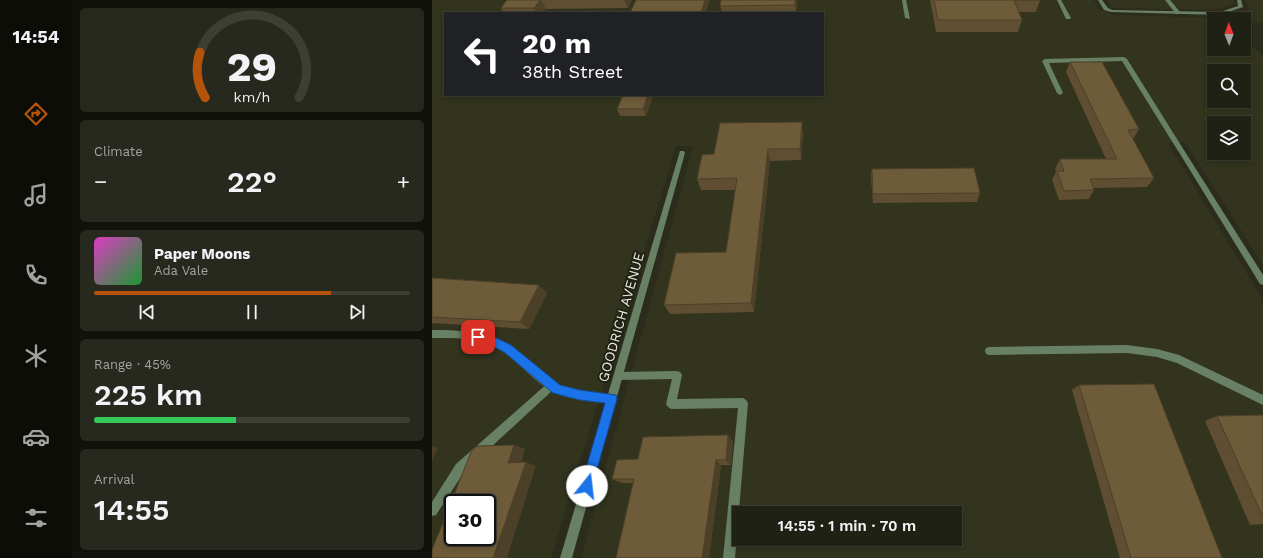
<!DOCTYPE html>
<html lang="en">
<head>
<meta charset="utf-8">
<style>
  :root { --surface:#202115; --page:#28291e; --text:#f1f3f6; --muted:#a2a3a0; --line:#3d3e34; --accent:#b45309 }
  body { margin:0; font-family:"Work Sans",sans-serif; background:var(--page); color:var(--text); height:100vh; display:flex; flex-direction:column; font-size:15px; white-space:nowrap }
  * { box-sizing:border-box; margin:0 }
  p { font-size:13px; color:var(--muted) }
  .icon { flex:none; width:22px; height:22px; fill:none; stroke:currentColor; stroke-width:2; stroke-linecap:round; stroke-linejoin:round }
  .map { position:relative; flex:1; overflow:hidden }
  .drawer { display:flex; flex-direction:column; gap:8px; padding:8px; background:#12120c; width:360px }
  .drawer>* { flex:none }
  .hud { position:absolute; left:12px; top:12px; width:380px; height:84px; border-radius:0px; box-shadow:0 2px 6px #0003,0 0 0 1px var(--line); background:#202124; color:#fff; overflow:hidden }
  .needle { width:26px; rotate:359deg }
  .tools { position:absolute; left:775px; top:12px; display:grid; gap:8px }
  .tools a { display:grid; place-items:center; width:44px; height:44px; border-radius:0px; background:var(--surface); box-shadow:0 2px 6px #0003,0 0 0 1px var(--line); font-size:20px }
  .speed { position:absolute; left:12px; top:494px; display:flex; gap:8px; font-size:20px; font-weight:700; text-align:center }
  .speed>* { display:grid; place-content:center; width:52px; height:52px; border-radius:50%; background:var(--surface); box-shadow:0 2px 6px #0003,0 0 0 1px var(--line); line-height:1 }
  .speed .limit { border:2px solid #111; border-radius:6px; background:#fff; color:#111 }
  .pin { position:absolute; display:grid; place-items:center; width:34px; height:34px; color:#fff; margin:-17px; border-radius:8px; box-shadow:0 2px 6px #0006 }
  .me { position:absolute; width:44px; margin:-22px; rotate:16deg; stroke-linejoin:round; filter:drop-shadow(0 0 3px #0008) }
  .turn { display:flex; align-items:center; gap:14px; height:84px; padding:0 12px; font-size:18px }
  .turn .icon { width:52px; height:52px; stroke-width:2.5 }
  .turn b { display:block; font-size:28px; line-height:34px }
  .big { font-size:30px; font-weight:600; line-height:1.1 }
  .drawer .widget { flex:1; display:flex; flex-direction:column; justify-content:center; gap:6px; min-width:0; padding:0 14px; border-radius:6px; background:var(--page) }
  .drawer .dial { align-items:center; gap:0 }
  .dial svg { height:104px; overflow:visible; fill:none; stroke:var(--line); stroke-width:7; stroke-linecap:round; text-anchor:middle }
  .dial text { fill:var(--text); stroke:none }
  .song { display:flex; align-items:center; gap:12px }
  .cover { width:48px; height:48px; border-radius:6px; background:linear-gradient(135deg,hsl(310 70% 55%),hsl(130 70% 35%)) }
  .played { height:4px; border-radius:2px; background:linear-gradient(90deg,var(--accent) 75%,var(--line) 75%) }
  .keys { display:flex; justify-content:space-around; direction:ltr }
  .heat { display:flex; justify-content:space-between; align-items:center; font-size:22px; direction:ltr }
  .charge { height:6px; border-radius:3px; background:linear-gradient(90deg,#34c759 45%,var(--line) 0) }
  .trip { position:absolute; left:300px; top:506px; width:230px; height:40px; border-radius:0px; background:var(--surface); box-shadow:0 2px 6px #0003,0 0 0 1px var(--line); font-weight:600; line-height:40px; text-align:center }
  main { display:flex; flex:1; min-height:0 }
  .dock { display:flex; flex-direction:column; width:72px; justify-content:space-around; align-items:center; background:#0d0d08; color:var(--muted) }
  .dock .icon { width:28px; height:28px }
  .dock .active { color:var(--accent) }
  .dock b { font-size:18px; color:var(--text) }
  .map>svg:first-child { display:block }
  .built { fill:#32341e; fill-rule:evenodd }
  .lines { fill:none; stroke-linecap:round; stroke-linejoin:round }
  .service { fill:#688164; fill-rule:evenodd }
  .minor { fill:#688164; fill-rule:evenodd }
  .wall { fill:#5f4e31 }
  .shaded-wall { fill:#4d4028 }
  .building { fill:#6e5b39; stroke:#4d4028; fill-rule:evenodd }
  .route { fill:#1a73e8; stroke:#114b97 }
  .labels { text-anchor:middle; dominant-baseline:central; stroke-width:4; stroke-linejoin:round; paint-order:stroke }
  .street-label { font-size:14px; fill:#ebece2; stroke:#212213 }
</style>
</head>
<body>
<main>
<nav class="dock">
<b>14:54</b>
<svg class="icon active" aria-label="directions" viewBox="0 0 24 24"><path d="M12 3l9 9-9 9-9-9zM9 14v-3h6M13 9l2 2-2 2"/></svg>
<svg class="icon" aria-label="music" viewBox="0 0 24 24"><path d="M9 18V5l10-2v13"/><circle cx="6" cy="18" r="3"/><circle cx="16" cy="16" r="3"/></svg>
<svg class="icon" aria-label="phone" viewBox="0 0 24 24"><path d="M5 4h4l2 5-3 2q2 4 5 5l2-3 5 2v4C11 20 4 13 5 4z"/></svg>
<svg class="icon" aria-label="climate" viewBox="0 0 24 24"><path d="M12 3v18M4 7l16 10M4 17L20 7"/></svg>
<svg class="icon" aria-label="car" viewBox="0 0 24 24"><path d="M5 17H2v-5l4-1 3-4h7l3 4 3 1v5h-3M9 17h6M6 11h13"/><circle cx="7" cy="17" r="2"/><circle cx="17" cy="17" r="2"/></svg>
<svg class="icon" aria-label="filters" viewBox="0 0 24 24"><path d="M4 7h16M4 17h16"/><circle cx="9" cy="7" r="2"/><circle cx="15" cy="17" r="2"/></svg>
</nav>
<section class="drawer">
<div class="widget dial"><svg viewBox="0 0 100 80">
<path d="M14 69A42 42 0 1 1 86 69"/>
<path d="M14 69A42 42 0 0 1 10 34" stroke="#b45309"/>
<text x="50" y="56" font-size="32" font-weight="700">29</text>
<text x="50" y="72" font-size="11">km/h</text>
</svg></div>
<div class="widget"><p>Climate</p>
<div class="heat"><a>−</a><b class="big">22°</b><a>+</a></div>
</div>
<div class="widget">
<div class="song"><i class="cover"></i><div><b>Paper Moons</b><p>Ada Vale</p></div></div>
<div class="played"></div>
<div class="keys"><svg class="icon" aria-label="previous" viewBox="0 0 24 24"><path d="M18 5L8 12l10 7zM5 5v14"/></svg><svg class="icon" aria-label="pause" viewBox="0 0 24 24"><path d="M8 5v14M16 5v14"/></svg><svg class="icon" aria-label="next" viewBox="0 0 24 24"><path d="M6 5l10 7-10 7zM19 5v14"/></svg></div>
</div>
<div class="widget"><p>Range · 45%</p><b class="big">225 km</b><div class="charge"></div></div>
<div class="widget"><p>Arrival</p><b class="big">14:55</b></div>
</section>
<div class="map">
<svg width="831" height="558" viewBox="0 0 831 558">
  <rect width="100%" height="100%" fill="#2b2c1c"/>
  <path class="built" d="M 0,0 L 662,0 L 667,9 L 681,15 L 791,18 L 805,15 L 815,11 L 816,4 L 813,0 L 831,0 L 831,22 L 812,24 L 812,19 L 782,19 L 782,49 L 812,49 L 812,40 L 831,55 L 831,265 L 753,142 L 736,143 L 831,300 L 831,558 L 149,558 L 261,146 L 244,146 L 119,558 L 0,558 ZM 13,13 L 391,13 L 391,95 L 13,95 ZM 782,71 L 812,71 L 812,101 L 782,101 ZM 782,123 L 812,123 L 812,153 L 782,153 ZM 21,503 L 55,503 L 55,537 L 21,537 ZM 307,513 L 523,513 L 523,539 L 307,539 Z
    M 675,0 L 801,0 L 801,4 L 784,10 L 679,8 Z"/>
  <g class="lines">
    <path class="service" d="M 470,0 L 474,0 L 478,19 L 473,18 Z
      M 625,0 L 629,0 L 639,18 L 638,19 L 634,19 Z
      M 733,0 L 738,0 L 748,12 L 748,14 L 744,14 Z
      M 692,57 L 695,59 L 750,147 L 750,151 L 746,151 L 690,61 L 617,63 L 631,93 L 628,95 L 625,93 L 610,61 L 613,59 Z
      M 695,345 L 725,349 L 747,355 L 831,395 L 831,405 L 745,363 L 725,357 L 695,353 L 557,355 L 554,354 L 553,351 L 554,348 L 557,347 Z
      M 245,371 L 248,372 L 250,375 L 245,399 L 311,398 L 314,400 L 316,403 L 303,558 L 291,558 L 306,408 L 239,409 L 236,407 L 234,404 L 240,379 L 187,380 L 184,379 L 182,376 L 184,373 L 187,372 Z
      M 120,381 L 123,382 L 125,385 L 123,388 L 32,472 L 4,515 L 0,516 L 0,502 L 24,464 L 117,382 Z"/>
    <path class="minor" d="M 666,0 L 670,0 L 676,8 L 680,10 L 788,12 L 806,6 L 805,0 L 809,0 L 811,7 L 788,15 L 679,12 L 672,10 Z
      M 746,147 L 750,147 L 831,275 L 831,285 L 828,284 L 745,149 Z
      M 248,151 L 252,151 L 253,153 L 140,558 L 128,558 L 174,403 C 154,401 135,400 118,390 C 96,377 82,355 57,344 C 39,337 19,338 0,338 L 0,330 C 40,330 65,333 97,361 C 108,370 117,381 131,387 C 145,392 161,393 176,394 Z"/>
  </g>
  <path class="wall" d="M 75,0 L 200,0 L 196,8 L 114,9 L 111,13 L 71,13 L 69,8 Z
    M 289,0 L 365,0 L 364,13 L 290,13 L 288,6 Z
    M 498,0 L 608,0 L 604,12 L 587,12 L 590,20 L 586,32 L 504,32 Z
    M 638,62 L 707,129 L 701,139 L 722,178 L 715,187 L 662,188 L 662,190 L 657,199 L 627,200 L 620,180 L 624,172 L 623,169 L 628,159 L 674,159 L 634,72 Z
    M 221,95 L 214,116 L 188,116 L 185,109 Z
    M 371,133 L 369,160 L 338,161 L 322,312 L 238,314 L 232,305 L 294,252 L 304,190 L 269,190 L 265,179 Z
    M 440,169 L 548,193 L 545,202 L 441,203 L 439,178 Z
    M 0,278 L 115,293 L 97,329 L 0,323 Z
    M 647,385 L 790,558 L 688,558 L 640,390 Z
    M 831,415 L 831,524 L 818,525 L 773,421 L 785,416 Z
    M 301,441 L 299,465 L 289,465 L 277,558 L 184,558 L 201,483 L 190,483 L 180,479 L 206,459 Z"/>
  <path class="shaded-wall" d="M 108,0 L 109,0 L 114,9 L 111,13 L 105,13 L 102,8 Z
    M 192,0 L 200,0 L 196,8 Z
    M 273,0 L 278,0 L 274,13 L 269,13 Z
    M 363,0 L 365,0 L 364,13 L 363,5 Z
    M 216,95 L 221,95 L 214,116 L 211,109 Z
    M 370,122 L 371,133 L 369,160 L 368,149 Z
    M 336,149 L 338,161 L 322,312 L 319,303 Z
    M 107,285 L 115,293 L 97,329 L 88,322 Z
    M 296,435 L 301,441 L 299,465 L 294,460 Z
    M 82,445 L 93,449 L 88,467 L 76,463 Z
    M 0,446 L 6,448 L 0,461 Z
    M 284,460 L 289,465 L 277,558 L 270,558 Z
    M 94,462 L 104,466 L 75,558 L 61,558 Z"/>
  <path class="building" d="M 75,0 L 108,0 L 102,8 L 69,8 Z
    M 204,0 L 273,0 L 269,13 L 198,13 Z
    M 289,0 L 363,0 L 363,5 L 288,6 Z
    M 502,0 L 608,0 L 582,0 L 590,20 L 506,20 Z
    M 638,62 L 670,62 L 707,129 L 696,130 L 722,178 L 658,179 L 662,190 L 632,191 L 625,171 L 632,171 L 628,159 L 685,159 Z
    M 191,95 L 216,95 L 211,109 L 185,109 Z
    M 370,122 L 368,149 L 336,149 L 319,303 L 232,305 L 244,253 L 294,252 L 305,178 L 265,179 L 270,155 L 282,154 L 288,123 Z
    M 542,168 L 548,193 L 441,194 L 440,169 Z
    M 0,278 L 107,285 L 88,322 L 0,317 Z
    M 722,384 L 790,558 L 699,558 L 647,385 Z
    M 831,415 L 831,517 L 785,416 Z
    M 296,435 L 294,460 L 284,460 L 270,558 L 184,558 L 202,479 L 180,479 L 185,460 L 206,459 L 211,437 Z
    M 82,445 L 76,463 L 94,462 L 61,558 L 0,558 L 0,550 L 39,452 L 45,446 ZM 21,503 L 55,503 L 55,537 L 21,537 Z"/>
  <path class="route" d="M 46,332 L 60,336 L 79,345 L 128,385 L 148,390 L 184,395 L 185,399 L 159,490 L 155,491 L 151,490 L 149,486 L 173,403 L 148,400 L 121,393 L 72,352 L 55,343 L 42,340 L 41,337 L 42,334 Z"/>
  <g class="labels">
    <g class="street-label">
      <text transform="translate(189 317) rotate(-74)">GOODRICH AVENUE</text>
    </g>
  </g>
</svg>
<div class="tools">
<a><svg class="needle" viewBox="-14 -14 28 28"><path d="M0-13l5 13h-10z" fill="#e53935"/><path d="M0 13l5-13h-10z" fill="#a2a3a0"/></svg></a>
<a><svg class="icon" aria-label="search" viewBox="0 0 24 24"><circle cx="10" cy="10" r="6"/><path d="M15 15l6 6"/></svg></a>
<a><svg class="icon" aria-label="layers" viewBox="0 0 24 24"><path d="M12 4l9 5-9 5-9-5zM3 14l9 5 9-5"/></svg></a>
</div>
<div class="speed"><div class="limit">30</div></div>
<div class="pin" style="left:46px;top:337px;background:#d93025"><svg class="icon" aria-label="arrive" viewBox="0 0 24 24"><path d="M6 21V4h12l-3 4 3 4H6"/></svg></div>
<svg class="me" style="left:155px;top:486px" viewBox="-20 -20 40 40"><circle r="19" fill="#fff"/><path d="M0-13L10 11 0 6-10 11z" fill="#1a73e8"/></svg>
<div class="trip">14:55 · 1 min · 70 m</div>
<div class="hud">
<div class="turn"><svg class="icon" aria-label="left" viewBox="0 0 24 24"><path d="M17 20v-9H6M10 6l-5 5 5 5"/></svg><div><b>20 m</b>38th Street</div></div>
</div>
</div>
</main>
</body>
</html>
